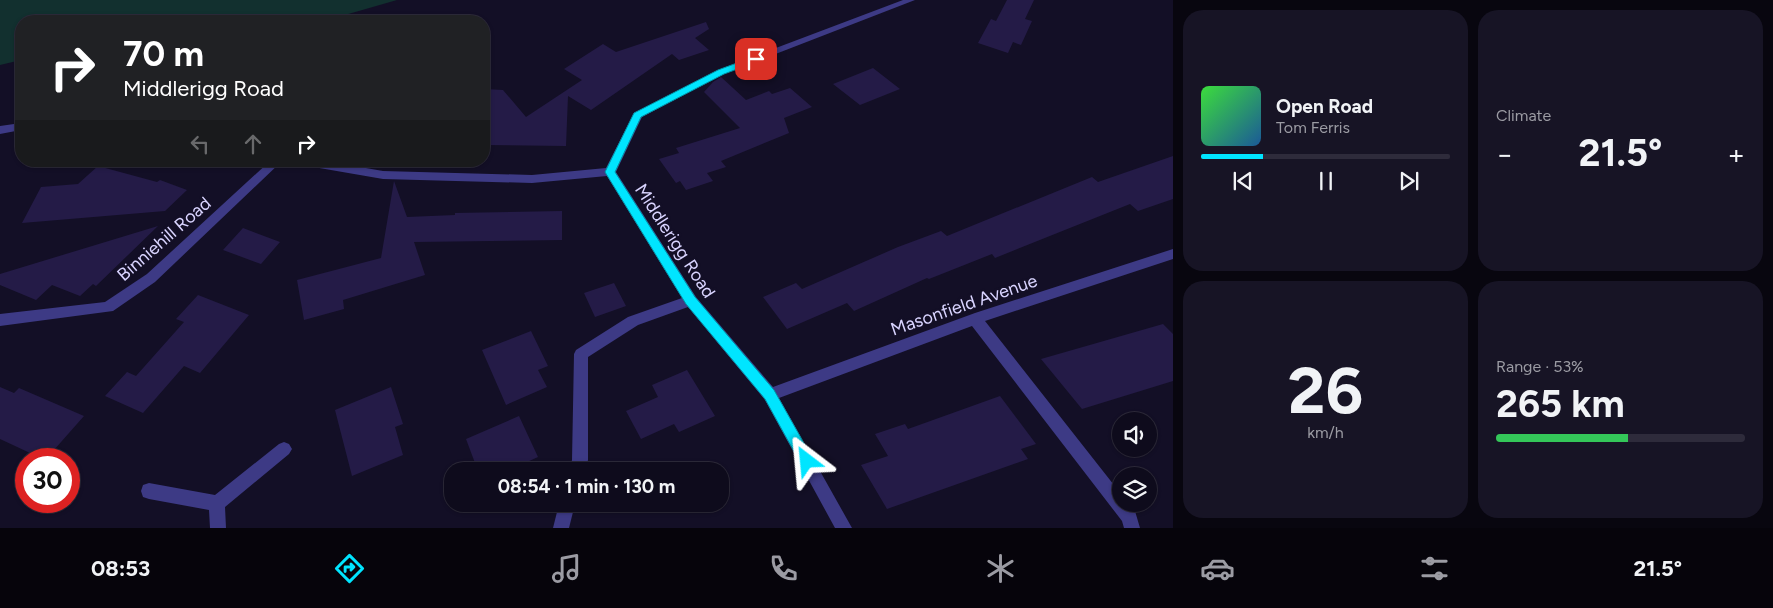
<!DOCTYPE html>
<html lang="en">
<head>
<meta charset="utf-8">
<style>
  :root { --surface:#0e0b1c; --page:#171425; --text:#f1f3f6; --muted:#9b9ba3; --line:#2e2b3b; --accent:#00e5ff }
  body { margin:0; font-family:Figtree,sans-serif; background:var(--page); color:var(--text); height:100vh; display:flex; flex-direction:column; font-size:19px; white-space:nowrap }
  * { box-sizing:border-box; margin:0 }
  p { font-size:16px; color:var(--muted) }
  .icon { flex:none; width:28px; height:28px; fill:none; stroke:currentColor; stroke-width:2; stroke-linecap:round; stroke-linejoin:round }
  .map { position:relative; flex:1; overflow:hidden }
  .side { display:flex; flex-direction:column; gap:10px; padding:10px; background:#08060f; width:600px }
  .side>* { flex:none }
  .guide { position:absolute; left:15px; top:15px; width:475px; height:152px; border-radius:20px; box-shadow:0 1px 4px #0004,0 0 0 1px var(--line); background:#202124; color:#fff; overflow:hidden }
  .buttons { position:absolute; left:1112px; top:412px; display:grid; gap:10px }
  .buttons a { display:grid; place-items:center; width:45px; height:45px; border-radius:50%; background:var(--surface); box-shadow:0 1px 4px #0004,0 0 0 1px var(--line); font-size:25px }
  .speed { position:absolute; left:15px; top:448px; display:flex; gap:10px; font-size:25px; font-weight:700; text-align:center }
  .speed>* { display:grid; place-content:center; width:65px; height:65px; border-radius:50%; background:var(--surface); box-shadow:0 1px 4px #0004,0 0 0 1px var(--line); line-height:1 }
  .speed .limit { border:8px solid #d22; background:#fff; color:#111 }
  .pin { position:absolute; display:grid; place-items:center; width:42px; height:42px; color:#fff; margin:-21px; border-radius:10px; box-shadow:0 2px 8px #0006 }
  .me { position:absolute; width:55px; margin:-28px; rotate:331deg; stroke-linejoin:round; filter:drop-shadow(0 0 4px #0008) }
  .turn { display:flex; align-items:center; gap:18px; height:105px; padding:0 25px; font-size:22px }
  .turn .icon { width:65px; height:65px; stroke-width:2.5 }
  .turn b { display:block; font-size:35px; line-height:42px }
  .lanes { display:flex; align-items:center; height:48px; padding:0 25px; background:#0003; justify-content:center; gap:25px; direction:ltr }
  .lanes .off { opacity:.35 }
  .big { font-size:38px; font-weight:700; line-height:1.1 }
  .side .tile { flex:1; display:flex; flex-direction:column; justify-content:center; gap:8px; min-width:0; padding:0 18px; border-radius:20px; background:var(--page) }
  .side .dial { align-items:center; gap:0 }
  .dial b { font-size:65px; line-height:1 }
  .song { display:flex; align-items:center; gap:15px }
  .cover { width:60px; height:60px; border-radius:8px; background:linear-gradient(135deg,hsl(120 70% 55%),hsl(210 70% 35%)) }
  .played { height:5px; border-radius:2px; background:linear-gradient(90deg,var(--accent) 25%,var(--line) 25%) }
  .keys { display:flex; justify-content:space-around; direction:ltr }
  .heat { display:flex; justify-content:space-between; align-items:center; font-size:28px; direction:ltr }
  .charge { height:8px; border-radius:4px; background:linear-gradient(90deg,#34c759 53%,var(--line) 0) }
  .side .tiles { flex:1; display:grid; gap:10px; grid-template-columns:repeat(2,1fr) }
  .trip { position:absolute; left:444px; top:462px; width:285px; height:50px; border-radius:20px; background:var(--surface); box-shadow:0 1px 4px #0004,0 0 0 1px var(--line); font-weight:700; line-height:50px; text-align:center }
  .tabs { display:flex; height:80px; justify-content:space-around; align-items:center; background:#06040b; color:var(--muted) }
  .tabs .icon { width:35px; height:35px }
  .tabs .active { color:var(--accent) }
  .tabs b { font-size:22px; color:var(--text) }
  main { display:flex; flex:1; min-height:0 }
  .map>svg:first-child { display:block }
  .green { fill:#12302f }
  .building { fill:#241b47 }
  .lines { fill:none; stroke-linecap:round; stroke-linejoin:round }
  .minor { fill:#3d3a85; fill-rule:evenodd }
  .route { fill:#00e5ff; stroke:#0095a6 }
  .labels { text-anchor:middle; dominant-baseline:central; stroke-width:5; stroke-linejoin:round; paint-order:stroke }
  .street-label { font-size:18px; fill:#d9d4ff; stroke:#130f26 }
</style>
</head>
<body>
<main>
<div class="map">
<svg width="1173" height="528" viewBox="0 0 1173 528">
  <rect width="100%" height="100%" fill="#130f26"/>
  <path class="green" d="M 0,0 L 397,0 L 324,21 L 21,21 L 21,60 L 0,65 Z"/>
  <path class="building" d="M 1007,0 L 1034,0 L 1025,19 L 1032,21 L 1021,45 L 1013,42 L 1008,53 L 978,43 L 991,19 L 996,21 Z
    M 706,22 L 709,29 L 695,38 L 709,50 L 679,60 L 672,54 L 591,110 L 568,96 L 566,146 L 484,145 L 484,89 L 503,90 L 526,117 L 582,80 L 564,69 L 603,44 L 616,52 Z
    M 873,68 L 900,89 L 860,105 L 833,84 Z
    M 721,77 L 746,100 L 769,91 L 772,94 L 790,88 L 812,107 L 784,118 L 789,133 L 721,161 L 726,167 L 707,173 L 713,181 L 686,190 L 680,181 L 676,183 L 659,159 L 679,153 L 676,148 L 740,128 L 704,92 L 713,82 Z
    M 1173,156 L 1173,199 L 1138,211 L 1130,204 L 995,258 L 992,254 L 929,279 L 927,278 L 854,311 L 847,303 L 787,329 L 763,297 L 796,283 L 802,289 L 898,247 L 941,231 L 947,236 L 1092,177 L 1098,182 Z
    M 98,166 L 157,182 L 160,180 L 187,190 L 165,211 L 22,223 L 41,187 L 78,184 Z
    M 394,181 L 407,217 L 455,215 L 455,213 L 562,211 L 562,240 L 414,242 L 425,275 L 343,300 L 344,309 L 304,320 L 297,280 L 381,258 Z
    M 158,226 L 96,286 L 93,284 L 80,296 L 52,285 L 36,300 L 0,285 L 0,274 Z
    M 243,228 L 280,242 L 261,264 L 223,250 Z
    M 614,283 L 626,306 L 595,317 L 584,293 Z
    M 198,295 L 249,315 L 200,373 L 184,366 L 143,413 L 105,396 L 127,372 L 136,376 L 184,322 L 176,319 Z
    M 1163,324 L 1173,334 L 1173,381 L 1082,409 L 1041,359 Z
    M 531,331 L 548,366 L 538,370 L 547,387 L 506,405 L 482,350 Z
    M 687,370 L 715,416 L 679,432 L 674,424 L 641,439 L 626,411 L 658,397 L 652,385 Z
    M 0,387 L 14,393 L 19,388 L 84,416 L 46,459 L 43,459 L 0,439 Z
    M 391,387 L 403,424 L 395,427 L 403,455 L 352,476 L 335,410 Z
    M 1000,396 L 1036,444 L 1021,449 L 1028,459 L 887,509 L 861,465 L 888,456 L 875,434 L 905,424 L 908,429 Z
    M 519,416 L 538,457 L 527,462 L 531,471 L 478,471 L 466,439 Z"/>
  <g class="lines">
    <path class="minor" d="M 903,0 L 915,0 L 724,74 L 642,117 L 616,172 L 696,297 L 773,387 L 975,313 L 1173,249 L 1173,259 L 985,321 L 1121,494 L 1121,504 L 1129,504 L 1135,511 L 1140,528 L 1124,528 L 1122,521 L 972,326 L 779,398 L 852,528 L 835,528 L 765,400 L 688,307 L 638,325 L 588,357 L 588,460 L 585,471 L 569,471 L 572,460 L 574,354 L 576,350 L 628,317 L 682,298 L 607,176 L 532,183 L 383,179 L 302,165 L 297,161 L 326,161 L 383,171 L 532,175 L 606,168 L 634,113 L 718,70 Z
      M 21,123 L 21,130 L 0,134 L 0,126 Z
      M 270,161 L 282,161 L 155,282 L 113,311 L 0,326 L 0,314 L 105,302 L 147,274 Z
      M 284,442 L 289,444 L 292,449 L 289,454 L 225,507 L 226,528 L 210,528 L 209,510 L 149,499 L 143,497 L 141,491 L 143,485 L 149,483 L 215,495 L 279,444 Z
      M 559,504 L 575,504 L 569,528 L 553,528 Z"/>
  </g>
  <path class="route" d="M 756,56 L 759,57 L 759,61 L 724,74 L 641,117 L 615,172 L 695,297 L 774,390 L 814,461 L 812,466 L 807,468 L 802,466 L 765,399 L 686,304 L 605,172 L 634,113 L 718,70 Z"/>
  <g class="labels">
    <g class="street-label">
      <text transform="translate(164 239) rotate(-41)">Binniehill Road</text>
      <text transform="translate(675 241) rotate(57)">Middlerigg Road</text>
      <text transform="translate(964 305) rotate(-19)">Masonfield Avenue</text>
    </g>
  </g>
</svg>
<div class="buttons">
<a><svg class="icon" aria-label="sound" viewBox="0 0 24 24"><path d="M4 9h4l5-4v14l-5-4H4zM17 9q2 3 0 6"/></svg></a>
<a><svg class="icon" aria-label="layers" viewBox="0 0 24 24"><path d="M12 4l9 5-9 5-9-5zM3 14l9 5 9-5"/></svg></a>
</div>
<div class="speed"><div class="limit">30</div></div>
<div class="pin" style="left:756px;top:59px;background:#d93025"><svg class="icon" aria-label="arrive" viewBox="0 0 24 24"><path d="M6 21V4h12l-3 4 3 4H6"/></svg></div>
<svg class="me" style="left:807px;top:461px" viewBox="-20 -20 40 40"><path d="M0-17L14 15 0 8-14 15z" fill="#00e5ff" stroke="#fff" stroke-width="4"/></svg>
<div class="trip">08:54 · 1 min · 130 m</div>
<div class="guide">
<div class="turn"><svg class="icon" aria-label="right" viewBox="0 0 24 24"><path d="M7 20v-9h11M14 6l5 5-5 5"/></svg><div><b>70 m</b>Middlerigg Road</div></div>
<div class="lanes"><svg class="icon off" aria-label="left" viewBox="0 0 24 24"><path d="M17 20v-9H6M10 6l-5 5 5 5"/></svg><svg class="icon off" aria-label="ahead" viewBox="0 0 24 24"><path d="M12 20V5M6 11l6-6 6 6"/></svg><svg class="icon" aria-label="right" viewBox="0 0 24 24"><path d="M7 20v-9h11M14 6l5 5-5 5"/></svg></div>
</div>
</div>
<section class="side">
<div class="tiles">
<div class="tile">
<div class="song"><i class="cover"></i><div><b>Open Road</b><p>Tom Ferris</p></div></div>
<div class="played"></div>
<div class="keys"><svg class="icon" aria-label="previous" viewBox="0 0 24 24"><path d="M18 5L8 12l10 7zM5 5v14"/></svg><svg class="icon" aria-label="pause" viewBox="0 0 24 24"><path d="M8 5v14M16 5v14"/></svg><svg class="icon" aria-label="next" viewBox="0 0 24 24"><path d="M6 5l10 7-10 7zM19 5v14"/></svg></div>
</div>
<div class="tile"><p>Climate</p>
<div class="heat"><a>−</a><b class="big">21.5°</b><a>+</a></div>
</div>
<div class="tile dial"><b>26</b><p>km/h</p></div>
<div class="tile"><p>Range · 53%</p><b class="big">265 km</b><div class="charge"></div></div>
</div>
</section>
</main>
<nav class="tabs">
<b>08:53</b>
<svg class="icon active" aria-label="directions" viewBox="0 0 24 24"><path d="M12 3l9 9-9 9-9-9zM9 14v-3h6M13 9l2 2-2 2"/></svg>
<svg class="icon" aria-label="music" viewBox="0 0 24 24"><path d="M9 18V5l10-2v13"/><circle cx="6" cy="18" r="3"/><circle cx="16" cy="16" r="3"/></svg>
<svg class="icon" aria-label="phone" viewBox="0 0 24 24"><path d="M5 4h4l2 5-3 2q2 4 5 5l2-3 5 2v4C11 20 4 13 5 4z"/></svg>
<svg class="icon" aria-label="climate" viewBox="0 0 24 24"><path d="M12 3v18M4 7l16 10M4 17L20 7"/></svg>
<svg class="icon" aria-label="car" viewBox="0 0 24 24"><path d="M5 17H2v-5l4-1 3-4h7l3 4 3 1v5h-3M9 17h6M6 11h13"/><circle cx="7" cy="17" r="2"/><circle cx="17" cy="17" r="2"/></svg>
<svg class="icon" aria-label="filters" viewBox="0 0 24 24"><path d="M4 7h16M4 17h16"/><circle cx="9" cy="7" r="2"/><circle cx="15" cy="17" r="2"/></svg>
<b>21.5°</b>
</nav>
</body>
</html>
